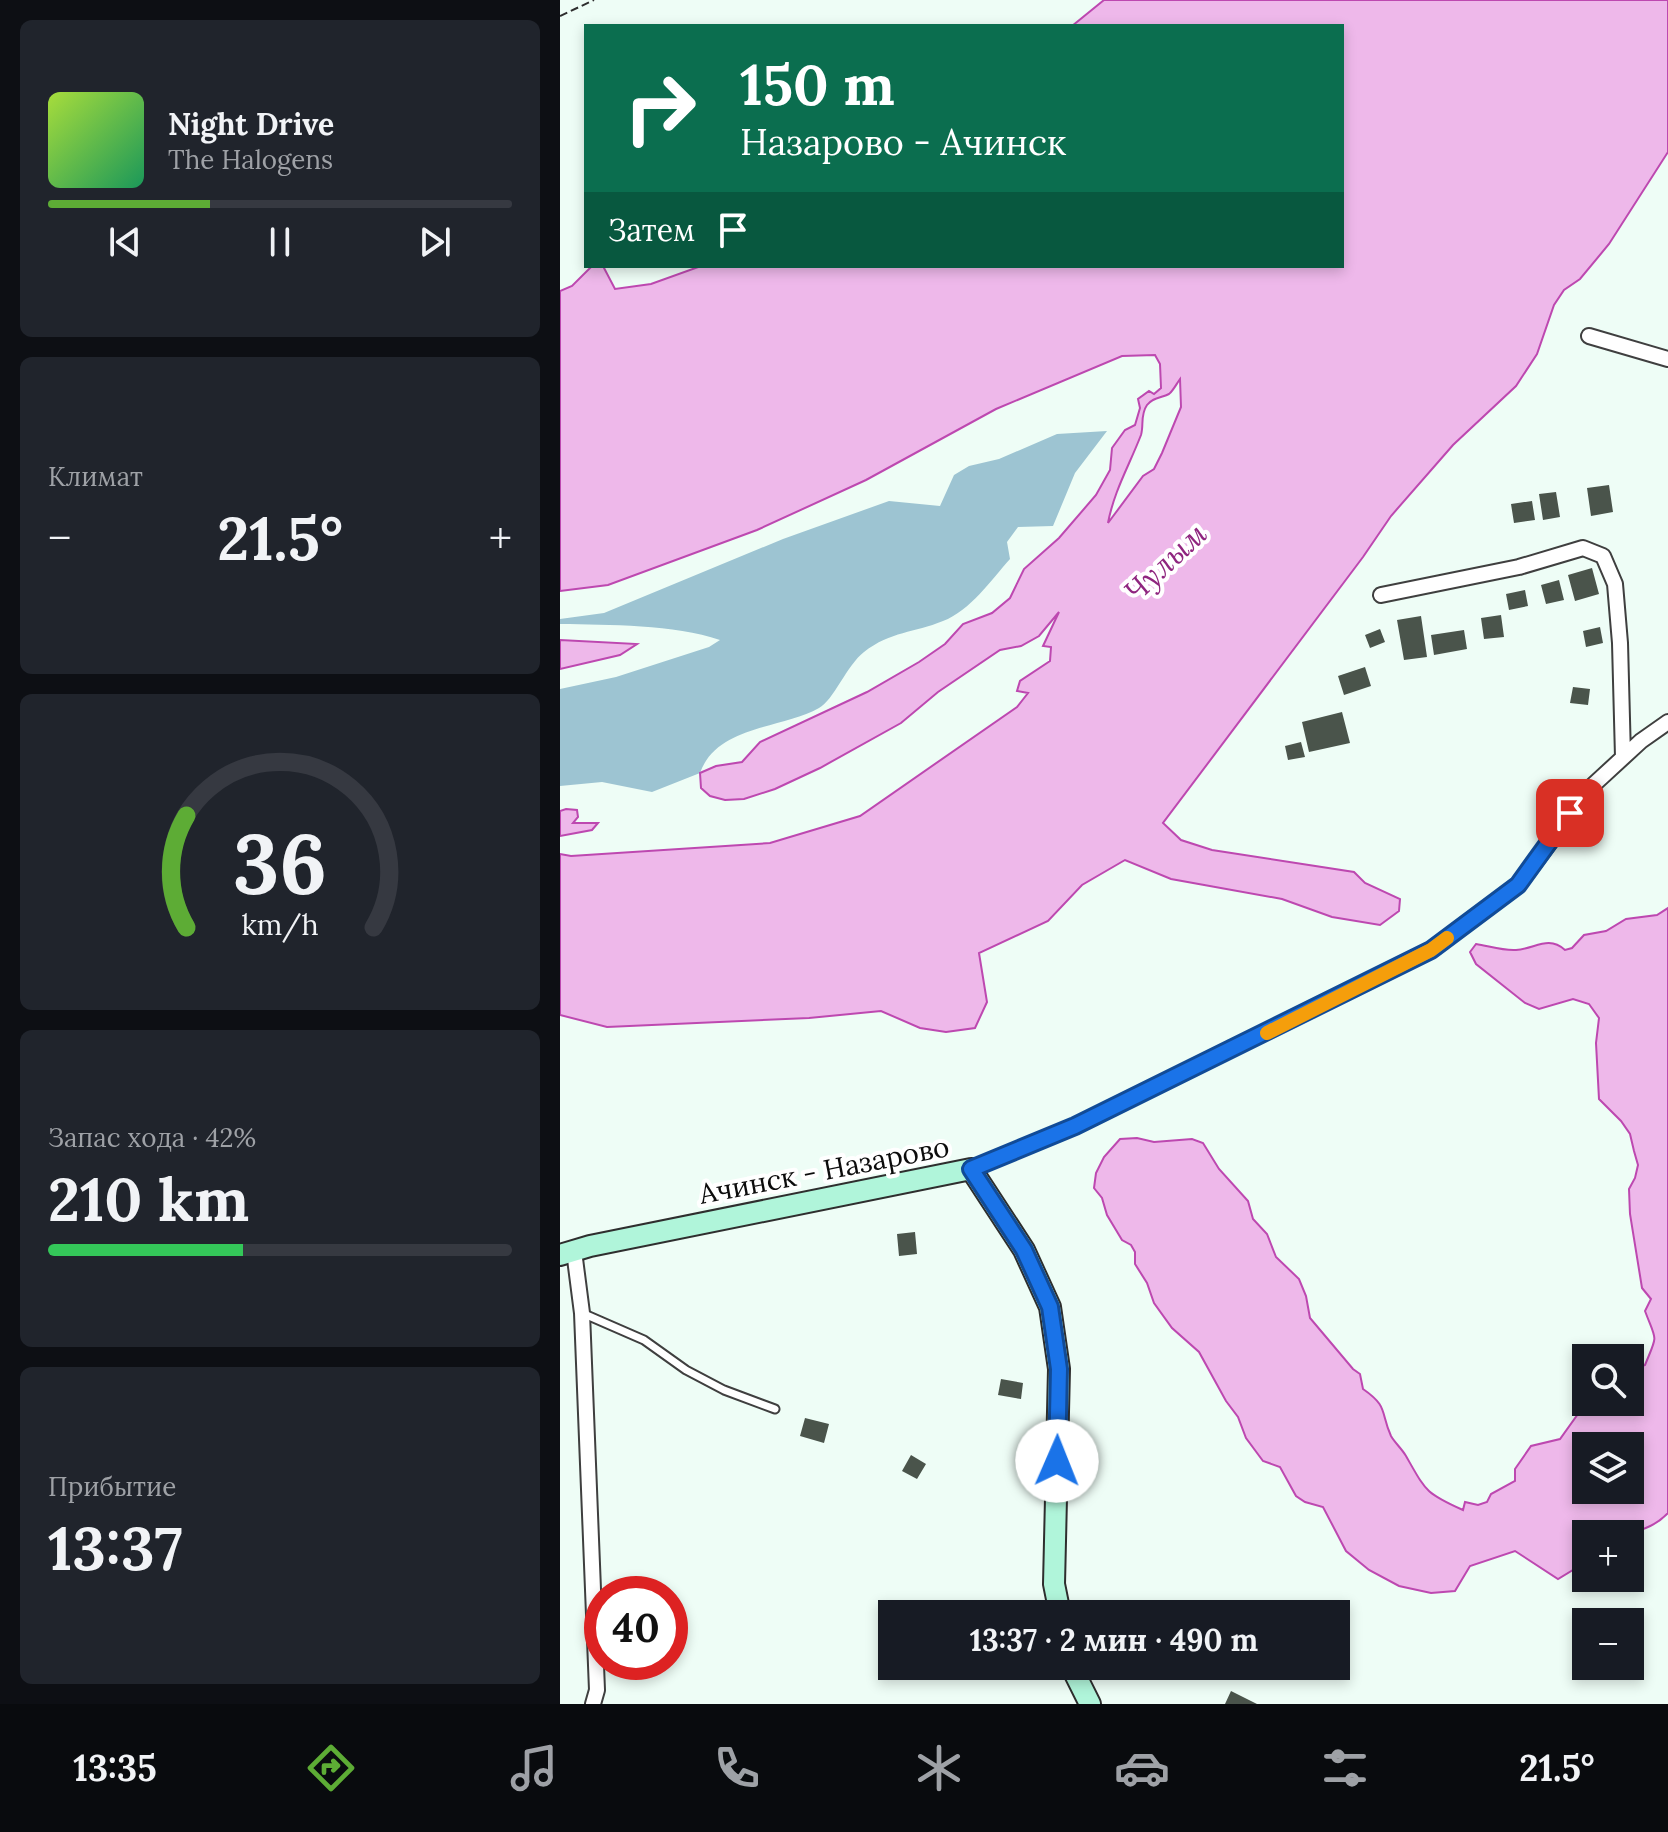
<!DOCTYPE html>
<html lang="ru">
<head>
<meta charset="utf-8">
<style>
  :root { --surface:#171b24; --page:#20242c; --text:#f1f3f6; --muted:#9ea1a6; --line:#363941; --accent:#5dac35 }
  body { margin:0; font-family:Lora,serif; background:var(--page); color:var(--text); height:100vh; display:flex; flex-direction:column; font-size:30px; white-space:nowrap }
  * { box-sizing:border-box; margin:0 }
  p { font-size:26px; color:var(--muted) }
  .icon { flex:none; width:44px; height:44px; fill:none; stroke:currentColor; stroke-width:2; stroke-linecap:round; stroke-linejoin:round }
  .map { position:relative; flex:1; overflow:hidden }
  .panel { display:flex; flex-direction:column; gap:20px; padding:20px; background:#0d0f14; width:560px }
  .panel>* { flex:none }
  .top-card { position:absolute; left:24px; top:24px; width:760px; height:244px; border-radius:0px; box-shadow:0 4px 12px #0003; background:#0b6e4f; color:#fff; overflow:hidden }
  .buttons { position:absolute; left:1012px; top:1344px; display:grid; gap:16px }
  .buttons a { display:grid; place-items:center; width:72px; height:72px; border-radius:0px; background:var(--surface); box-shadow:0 4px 12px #0003; font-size:40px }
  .speed { position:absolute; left:24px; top:1576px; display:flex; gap:16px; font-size:40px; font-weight:700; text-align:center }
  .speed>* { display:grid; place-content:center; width:104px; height:104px; border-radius:50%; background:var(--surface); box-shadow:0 4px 12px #0003; line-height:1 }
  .speed .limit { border:12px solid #d22; background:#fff; color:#111 }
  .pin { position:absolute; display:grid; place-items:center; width:68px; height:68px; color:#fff; margin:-34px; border-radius:16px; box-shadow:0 4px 12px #0006 }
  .me { position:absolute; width:88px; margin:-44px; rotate:1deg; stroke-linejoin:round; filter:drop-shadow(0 0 6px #0008) }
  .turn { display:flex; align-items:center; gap:28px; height:168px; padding:0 24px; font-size:36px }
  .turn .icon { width:104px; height:104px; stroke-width:2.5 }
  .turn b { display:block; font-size:56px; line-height:68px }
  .then { display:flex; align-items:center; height:76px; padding:0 24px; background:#0003; gap:16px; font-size:30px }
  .big { font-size:60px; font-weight:700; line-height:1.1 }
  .panel .widget { flex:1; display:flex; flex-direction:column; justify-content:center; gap:12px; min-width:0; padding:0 28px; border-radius:12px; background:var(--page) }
  .panel .dial { align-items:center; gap:0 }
  .dial svg { height:208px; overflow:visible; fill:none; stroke:var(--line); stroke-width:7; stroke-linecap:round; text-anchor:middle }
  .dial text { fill:var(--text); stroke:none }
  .song { display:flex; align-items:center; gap:24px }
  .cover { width:96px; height:96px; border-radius:12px; background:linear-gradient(135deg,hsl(80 70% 55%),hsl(150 70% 35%)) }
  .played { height:8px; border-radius:4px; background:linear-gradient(90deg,var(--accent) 35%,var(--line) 35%) }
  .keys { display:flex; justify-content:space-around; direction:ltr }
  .heat { display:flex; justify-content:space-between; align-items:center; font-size:44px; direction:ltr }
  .charge { height:12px; border-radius:6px; background:linear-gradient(90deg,#34c759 42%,var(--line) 0) }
  .trip { position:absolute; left:318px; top:1600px; width:472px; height:80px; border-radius:0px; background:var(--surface); box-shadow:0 4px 12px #0003; font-weight:700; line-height:80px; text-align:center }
  .dock { display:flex; height:128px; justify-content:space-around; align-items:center; background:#090b0e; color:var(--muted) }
  .dock .icon { width:56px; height:56px }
  .dock .active { color:var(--accent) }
  .dock b { font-size:36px; color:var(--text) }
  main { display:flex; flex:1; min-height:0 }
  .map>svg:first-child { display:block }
  .forest { fill:#9dc4d2 }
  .water { fill:#eeb8ea; stroke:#bd48b0; stroke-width:2; fill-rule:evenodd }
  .building { fill:#4a544b }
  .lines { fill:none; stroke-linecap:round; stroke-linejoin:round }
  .lane-casing { stroke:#3f3f3f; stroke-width:11 }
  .street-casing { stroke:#3f3f3f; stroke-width:18 }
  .secondary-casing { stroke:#2e2e2e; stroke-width:24 }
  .path { stroke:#2e2e2e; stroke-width:2; stroke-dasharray:8 4; stroke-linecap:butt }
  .lane { stroke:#fff; stroke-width:7 }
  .street { stroke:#fff; stroke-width:14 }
  .secondary { stroke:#b0f5da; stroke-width:20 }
  .route-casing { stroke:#114b97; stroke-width:20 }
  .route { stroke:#1a73e8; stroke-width:14 }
  .slow { stroke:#f59e0b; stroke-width:14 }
  .labels { text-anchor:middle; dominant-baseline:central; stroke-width:8; stroke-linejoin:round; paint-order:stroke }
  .street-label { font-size:28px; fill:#0c0c0c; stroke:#fff }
  .water-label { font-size:30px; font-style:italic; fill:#8f257f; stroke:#fff }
</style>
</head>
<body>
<main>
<section class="panel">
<div class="widget">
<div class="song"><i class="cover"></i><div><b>Night Drive</b><p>The Halogens</p></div></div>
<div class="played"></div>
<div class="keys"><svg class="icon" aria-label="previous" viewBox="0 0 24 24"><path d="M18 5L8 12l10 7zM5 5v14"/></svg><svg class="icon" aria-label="pause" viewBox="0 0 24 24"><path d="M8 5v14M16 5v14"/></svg><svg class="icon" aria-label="next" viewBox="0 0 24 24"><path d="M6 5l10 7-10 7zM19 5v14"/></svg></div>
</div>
<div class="widget"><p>Климат</p>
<div class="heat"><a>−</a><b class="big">21.5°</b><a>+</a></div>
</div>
<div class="widget dial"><svg viewBox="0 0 100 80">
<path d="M14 69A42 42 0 1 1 86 69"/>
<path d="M14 69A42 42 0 0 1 14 26" stroke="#5dac35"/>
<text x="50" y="56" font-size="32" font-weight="700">36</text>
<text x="50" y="72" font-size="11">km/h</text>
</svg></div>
<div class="widget"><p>Запас хода · 42%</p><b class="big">210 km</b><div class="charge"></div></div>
<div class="widget"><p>Прибытие</p><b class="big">13:37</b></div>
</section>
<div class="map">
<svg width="1108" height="1704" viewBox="0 0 1108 1704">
  <rect width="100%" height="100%" fill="#eefdf6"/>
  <path class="forest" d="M 547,431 L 515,473 L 493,526 L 458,527 L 447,542 L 450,559 C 431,580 410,611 383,621 C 354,633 331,631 304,652 C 287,665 273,701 259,708 C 222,729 157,725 140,773 L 92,792 L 42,782 L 0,786 L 0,689 L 56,677 L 149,647 L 160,640 C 114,624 49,625 0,624 L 0,619 L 44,613 L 223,539 L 329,501 L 380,506 L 394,475 L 409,466 L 439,459 L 497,434 Z"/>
  <path class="water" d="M 544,0 L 1108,0 L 1108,152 L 1049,244 L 1020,279 L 1004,290 L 994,305 L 977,354 L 956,386 L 893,445 L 831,516 L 803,557 L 603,823 L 621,840 L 652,850 L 794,872 L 805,883 L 840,899 L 839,911 L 820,925 L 772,917 L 722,899 L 611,879 L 565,860 L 522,885 L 488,921 L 419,953 L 427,1002 L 415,1028 L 386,1032 L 360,1028 L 321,1011 L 249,1018 L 47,1027 L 0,1015 L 0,854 L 11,856 L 210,843 L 300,816 L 457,707 L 468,693 L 457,691 L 460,681 L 490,661 L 491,647 L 483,646 L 499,612 L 479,636 L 461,646 L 440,650 L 378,692 L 341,723 L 260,768 L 215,789 L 184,799 L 165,800 L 150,796 L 141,788 L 140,773 L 156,766 L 182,762 L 200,742 L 307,692 L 359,662 L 385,644 L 403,624 L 432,613 L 450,598 L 464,569 L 499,538 L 536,495 L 550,470 L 552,448 L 565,430 L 575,425 L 580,408 L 578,399 L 589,391 L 594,394 L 601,388 L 600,364 L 595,355 L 562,356 L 436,409 L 306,480 L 197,530 L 48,585 L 0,591 L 0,291 L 12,286 L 32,266 L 43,266 L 55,289 L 91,284 L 141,266 L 782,266 L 782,26 L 512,26 ZM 620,379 L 621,407 L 602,453 L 594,469 L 583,476 L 548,523 C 554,491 569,466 581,435 C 584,425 580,415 587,405 C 593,397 601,398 609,394 C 613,391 617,383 620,379 Z
    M 0,640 L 77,644 L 60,655 L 0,669 Z
    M 6,809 L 17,810 L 18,817 L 13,823 L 38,823 L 32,830 L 0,836 L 0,811 Z
    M 1108,908 L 1108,1513 C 1085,1537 1056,1534 1026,1534 L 1026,1562 L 998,1579 L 955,1551 L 910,1566 L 895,1591 L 871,1593 L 839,1586 L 809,1570 L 786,1551 L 763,1507 L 745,1502 L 736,1496 L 720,1467 L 703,1461 L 686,1438 L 678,1417 L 666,1401 L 639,1352 L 612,1328 L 594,1303 L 587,1283 L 575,1264 L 575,1252 L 571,1245 L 562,1240 L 547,1215 L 542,1198 L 534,1188 L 536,1173 L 544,1157 L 560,1139 L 577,1138 L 594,1142 L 632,1139 L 643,1143 L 659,1169 L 688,1201 L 693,1219 L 707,1234 L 716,1257 L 739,1279 L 746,1296 L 750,1318 L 793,1369 L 800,1374 L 803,1389 C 829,1407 820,1412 831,1436 C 835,1443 842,1449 846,1456 C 866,1491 865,1493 903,1510 L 905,1502 L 918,1505 L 927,1502 L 931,1494 L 955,1481 L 955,1469 L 971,1446 L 1000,1439 L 1018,1414 L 1033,1402 L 1070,1402 L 1070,1371 L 1085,1365 C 1098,1333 1097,1343 1085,1311 L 1091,1299 L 1082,1288 L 1070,1214 L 1069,1189 L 1075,1178 L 1078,1165 L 1074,1151 L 1070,1134 L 1061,1121 L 1039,1099 L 1036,1043 L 1039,1018 L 1029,1004 L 1013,999 L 979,1009 L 965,1003 L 916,964 L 910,952 L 916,944 C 929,946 943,951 956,950 C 975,949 988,935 1005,950 L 1012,948 L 1024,935 L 1046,931 L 1066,919 L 1097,915 ZM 1026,1446 L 1070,1446 L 1070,1490 L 1026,1490 Z"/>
  <path class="building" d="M 1049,485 L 1053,512 L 1031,516 L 1027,488 Z
    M 996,492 L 1000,517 L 983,520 L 979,494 Z
    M 972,501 L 975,520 L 954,523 L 951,504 Z
    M 1032,568 L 1039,594 L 1015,601 L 1008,575 Z
    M 999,580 L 1004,600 L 986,604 L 981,585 Z
    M 965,590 L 968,606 L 949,610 L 946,594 Z
    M 941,615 L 944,637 L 924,639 L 921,618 Z
    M 861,616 L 867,657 L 844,660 L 837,620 Z
    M 1040,627 L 1043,643 L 1026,647 L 1023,631 Z
    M 820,629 L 825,642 L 810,648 L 805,635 Z
    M 904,630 L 907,649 L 874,655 L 871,635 Z
    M 805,667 L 811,686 L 784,695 L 778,676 Z
    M 1013,687 L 1030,689 L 1028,705 L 1010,703 Z
    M 782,712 L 790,743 L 749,752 L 742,722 Z
    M 741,742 L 745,757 L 728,760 L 725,746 Z
    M 355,1232 L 357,1254 L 339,1256 L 337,1234 Z
    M 441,1379 L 463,1383 L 461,1399 L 438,1395 Z
    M 245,1418 L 269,1424 L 264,1443 L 240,1436 Z
    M 351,1455 L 366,1464 L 357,1479 L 342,1471 Z
    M 671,1691 L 697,1704 L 665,1704 Z"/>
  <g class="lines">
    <defs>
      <path id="lane" d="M 22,1313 L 84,1340 L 126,1370 L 164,1390 L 215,1409"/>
      <path id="street" d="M 1029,336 L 1108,359
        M 821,595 L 959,567 L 1023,548 L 1043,556 L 1055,584 L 1060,643 L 1063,757
        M 411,1169 L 515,1126 L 871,950 L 958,885 L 1031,787 L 1081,741 L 1108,722
        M 14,1251 L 22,1313 L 37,1690 L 33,1704"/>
      <path id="secondary" d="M 0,1255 L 30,1246 L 411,1169 L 464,1250 L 490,1307 L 499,1369 L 494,1584 L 500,1614
        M 511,1666 L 530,1704"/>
    </defs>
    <use href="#lane" class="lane-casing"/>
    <use href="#street" class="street-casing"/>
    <use href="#secondary" class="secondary-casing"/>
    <path class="path" d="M 0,16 L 34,0"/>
    <use href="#lane" class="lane"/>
    <use href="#street" class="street"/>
    <use href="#secondary" class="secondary"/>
  </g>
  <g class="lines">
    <defs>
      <path id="route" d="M 497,1461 L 499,1369 L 490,1307 L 464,1250 L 411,1169 L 515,1126 L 871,950 L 958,885 L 1010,813"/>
    </defs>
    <use href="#route" class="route-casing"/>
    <use href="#route" class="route"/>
    <path class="slow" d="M 707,1033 L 871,950 L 887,938"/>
  </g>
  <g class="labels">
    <g class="street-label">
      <text transform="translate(264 1170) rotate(-11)">Ачинск - Назарово</text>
    </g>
    <g class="water-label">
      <text transform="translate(605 562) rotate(-43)">Чулым</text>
    </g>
  </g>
</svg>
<div class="buttons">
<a><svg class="icon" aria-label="search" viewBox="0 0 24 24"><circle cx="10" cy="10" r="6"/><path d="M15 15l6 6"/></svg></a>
<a><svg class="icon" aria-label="layers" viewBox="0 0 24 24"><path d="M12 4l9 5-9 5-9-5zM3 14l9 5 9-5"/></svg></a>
<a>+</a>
<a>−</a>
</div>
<div class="speed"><div class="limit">40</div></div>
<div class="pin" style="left:1010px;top:813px;background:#d93025"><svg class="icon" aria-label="arrive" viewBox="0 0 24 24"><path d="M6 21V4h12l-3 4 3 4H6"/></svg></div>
<svg class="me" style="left:497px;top:1461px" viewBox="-20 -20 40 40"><circle r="19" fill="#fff"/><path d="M0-13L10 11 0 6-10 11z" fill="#1a73e8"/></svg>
<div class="trip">13:37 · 2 мин · 490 m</div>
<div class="top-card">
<div class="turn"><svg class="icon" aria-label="right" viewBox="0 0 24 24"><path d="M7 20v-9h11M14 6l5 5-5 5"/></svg><div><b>150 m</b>Назарово - Ачинск</div></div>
<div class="then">Затем<svg class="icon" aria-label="arrive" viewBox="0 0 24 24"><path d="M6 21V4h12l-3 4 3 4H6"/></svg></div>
</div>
</div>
</main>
<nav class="dock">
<b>13:35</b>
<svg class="icon active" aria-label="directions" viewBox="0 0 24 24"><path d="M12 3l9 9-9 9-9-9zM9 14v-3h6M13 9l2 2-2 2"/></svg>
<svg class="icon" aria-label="music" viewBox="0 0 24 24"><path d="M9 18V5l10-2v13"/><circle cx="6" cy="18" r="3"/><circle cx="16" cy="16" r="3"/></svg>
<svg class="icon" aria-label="phone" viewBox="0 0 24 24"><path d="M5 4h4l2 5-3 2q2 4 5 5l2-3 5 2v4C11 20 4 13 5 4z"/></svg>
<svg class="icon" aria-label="climate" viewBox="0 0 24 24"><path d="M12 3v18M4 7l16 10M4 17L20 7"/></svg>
<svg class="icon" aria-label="car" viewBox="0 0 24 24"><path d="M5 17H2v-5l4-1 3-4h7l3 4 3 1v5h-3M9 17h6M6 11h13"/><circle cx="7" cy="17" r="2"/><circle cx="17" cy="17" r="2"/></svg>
<svg class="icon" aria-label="filters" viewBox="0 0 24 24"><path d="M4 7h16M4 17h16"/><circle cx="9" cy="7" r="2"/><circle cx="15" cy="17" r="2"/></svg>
<b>21.5°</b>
</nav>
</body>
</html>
